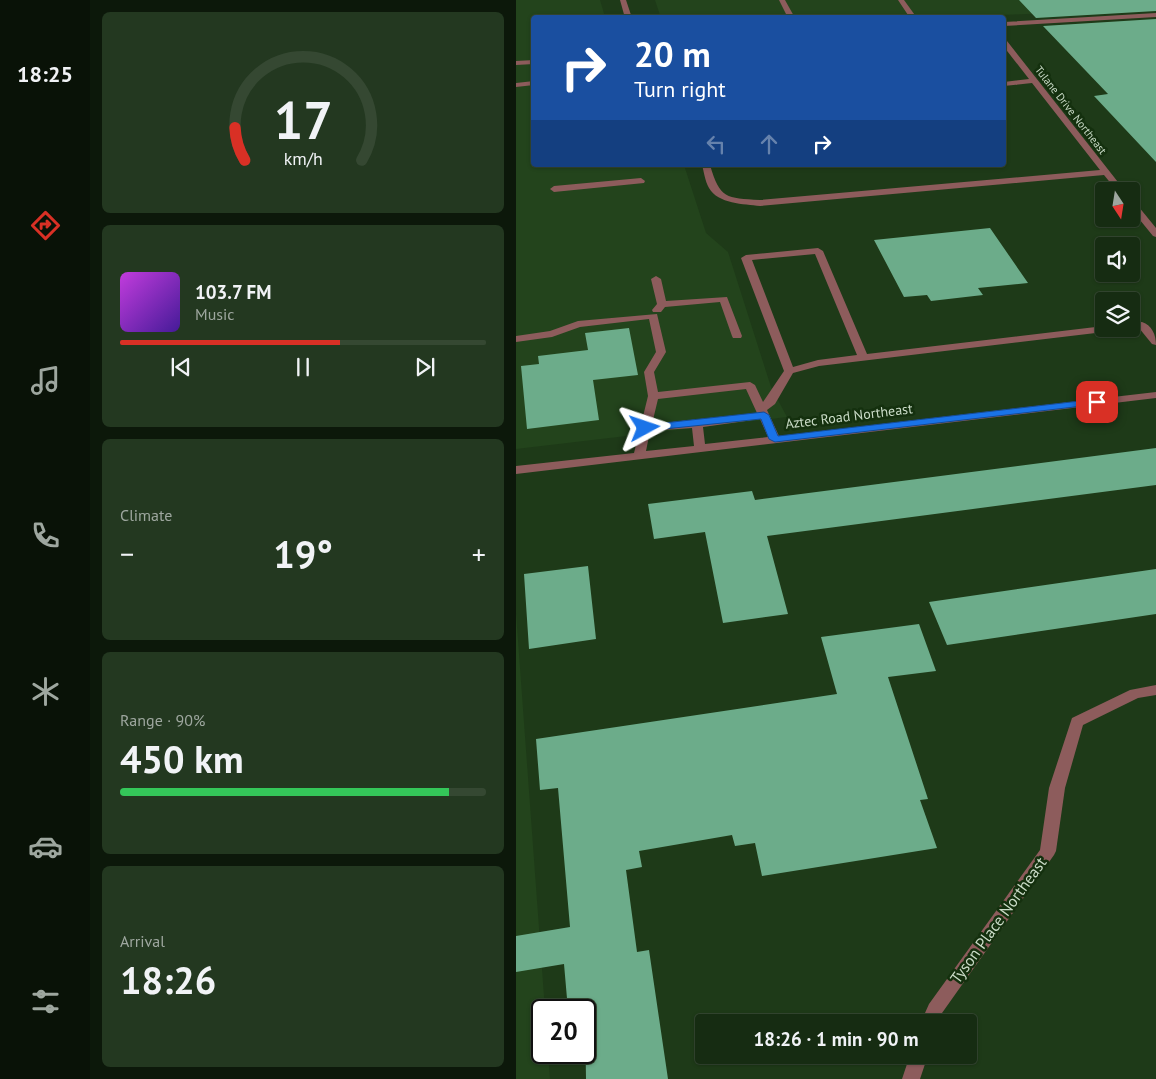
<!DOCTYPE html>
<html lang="en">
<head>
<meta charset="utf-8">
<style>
  :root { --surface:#162c12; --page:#233820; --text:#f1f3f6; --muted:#9ea79f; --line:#354832; --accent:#d93025 }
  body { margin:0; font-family:"PT Sans",sans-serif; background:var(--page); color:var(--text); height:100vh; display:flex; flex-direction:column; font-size:19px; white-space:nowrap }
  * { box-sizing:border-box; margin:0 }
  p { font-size:16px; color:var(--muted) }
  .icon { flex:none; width:28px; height:28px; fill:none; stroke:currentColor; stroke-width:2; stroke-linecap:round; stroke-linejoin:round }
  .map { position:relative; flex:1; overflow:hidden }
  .details { display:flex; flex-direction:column; gap:12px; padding:12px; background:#0c180a; width:426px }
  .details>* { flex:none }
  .hud { position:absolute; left:15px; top:15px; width:475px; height:152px; border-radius:5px; box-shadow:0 1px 4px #0004,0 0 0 1px var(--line); background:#1a4fa0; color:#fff; overflow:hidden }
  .needle { width:32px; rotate:168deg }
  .fabs { position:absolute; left:579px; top:182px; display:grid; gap:10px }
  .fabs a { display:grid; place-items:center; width:45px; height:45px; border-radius:5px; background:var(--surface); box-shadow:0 1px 4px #0004,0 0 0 1px var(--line); font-size:25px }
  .speed { position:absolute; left:15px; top:999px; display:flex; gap:10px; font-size:25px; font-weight:700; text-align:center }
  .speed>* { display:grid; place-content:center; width:65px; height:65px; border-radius:50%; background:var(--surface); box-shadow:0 1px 4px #0004,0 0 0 1px var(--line); line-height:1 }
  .speed .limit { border:2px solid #111; border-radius:8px; background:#fff; color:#111 }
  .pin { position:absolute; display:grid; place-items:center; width:42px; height:42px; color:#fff; margin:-21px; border-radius:10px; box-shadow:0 2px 8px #0006 }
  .me { position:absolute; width:55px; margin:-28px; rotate:85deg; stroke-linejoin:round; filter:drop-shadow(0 0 4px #0008) }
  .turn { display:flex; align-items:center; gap:18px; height:105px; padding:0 20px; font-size:22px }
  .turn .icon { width:65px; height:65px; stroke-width:2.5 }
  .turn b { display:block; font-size:35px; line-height:42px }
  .lanes { display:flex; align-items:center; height:48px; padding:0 20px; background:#0003; justify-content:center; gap:25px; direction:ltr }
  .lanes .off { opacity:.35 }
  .big { font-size:38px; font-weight:700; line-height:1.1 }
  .details .card { flex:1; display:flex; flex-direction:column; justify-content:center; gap:8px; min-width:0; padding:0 18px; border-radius:8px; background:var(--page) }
  .details .dial { align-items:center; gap:0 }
  .dial svg { height:130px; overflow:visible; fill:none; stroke:var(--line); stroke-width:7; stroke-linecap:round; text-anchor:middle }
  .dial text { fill:var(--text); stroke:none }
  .song { display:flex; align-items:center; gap:15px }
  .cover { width:60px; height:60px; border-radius:8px; background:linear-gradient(135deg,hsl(290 70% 55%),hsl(260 70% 35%)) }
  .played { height:5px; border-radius:2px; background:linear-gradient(90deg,var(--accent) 60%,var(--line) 60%) }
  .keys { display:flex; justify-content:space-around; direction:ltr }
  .heat { display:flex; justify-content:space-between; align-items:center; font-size:28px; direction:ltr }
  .charge { height:8px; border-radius:4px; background:linear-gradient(90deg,#34c759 90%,var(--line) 0) }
  .trip { position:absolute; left:179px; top:1014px; width:282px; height:50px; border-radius:5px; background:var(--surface); box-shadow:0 1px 4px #0004,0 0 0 1px var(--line); font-weight:700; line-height:50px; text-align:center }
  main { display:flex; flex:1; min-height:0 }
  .dock { display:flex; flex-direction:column; width:90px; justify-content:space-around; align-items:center; background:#091207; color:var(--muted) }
  .dock .icon { width:35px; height:35px }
  .dock .active { color:var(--accent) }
  .dock b { font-size:22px; color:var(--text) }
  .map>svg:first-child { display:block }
  .built { fill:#23441c }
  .building { fill:#6cac8a }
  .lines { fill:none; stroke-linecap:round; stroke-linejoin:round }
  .minor { fill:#8d5c5c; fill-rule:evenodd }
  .route { fill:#1a73e8; stroke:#114b97 }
  .labels { text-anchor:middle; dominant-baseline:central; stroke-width:5; stroke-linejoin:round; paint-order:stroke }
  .far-street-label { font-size:11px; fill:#cadbc7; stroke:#14300e }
  .street-label { font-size:14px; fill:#cadbc7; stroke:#14300e }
  .near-street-label { font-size:16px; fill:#cadbc7; stroke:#14300e }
</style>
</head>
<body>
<main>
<nav class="dock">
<b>18:25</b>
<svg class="icon active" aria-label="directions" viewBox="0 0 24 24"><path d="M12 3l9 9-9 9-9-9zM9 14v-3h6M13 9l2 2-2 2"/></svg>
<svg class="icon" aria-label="music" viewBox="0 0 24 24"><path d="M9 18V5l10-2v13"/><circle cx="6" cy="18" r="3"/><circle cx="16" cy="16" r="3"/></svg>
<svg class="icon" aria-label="phone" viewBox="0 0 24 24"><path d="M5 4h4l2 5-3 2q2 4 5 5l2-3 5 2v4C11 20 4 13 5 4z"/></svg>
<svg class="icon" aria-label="climate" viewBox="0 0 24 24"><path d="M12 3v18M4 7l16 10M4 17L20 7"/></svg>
<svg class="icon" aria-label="car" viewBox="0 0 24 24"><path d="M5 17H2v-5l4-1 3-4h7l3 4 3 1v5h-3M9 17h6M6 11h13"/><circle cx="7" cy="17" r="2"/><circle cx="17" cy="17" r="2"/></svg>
<svg class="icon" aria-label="filters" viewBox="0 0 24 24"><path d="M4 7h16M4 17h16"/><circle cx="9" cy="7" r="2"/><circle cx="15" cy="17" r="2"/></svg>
</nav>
<section class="details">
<div class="card dial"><svg viewBox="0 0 100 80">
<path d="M14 69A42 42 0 1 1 86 69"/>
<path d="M14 69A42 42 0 0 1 8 49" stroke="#d93025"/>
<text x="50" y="56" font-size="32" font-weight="700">17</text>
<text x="50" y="72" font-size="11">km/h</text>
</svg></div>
<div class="card">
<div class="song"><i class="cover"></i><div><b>103.7 FM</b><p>Music</p></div></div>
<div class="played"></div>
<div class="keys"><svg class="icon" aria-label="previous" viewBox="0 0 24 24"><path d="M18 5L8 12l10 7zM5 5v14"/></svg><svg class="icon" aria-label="pause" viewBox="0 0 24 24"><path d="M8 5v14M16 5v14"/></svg><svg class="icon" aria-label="next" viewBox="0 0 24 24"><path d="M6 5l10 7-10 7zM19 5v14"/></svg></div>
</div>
<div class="card"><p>Climate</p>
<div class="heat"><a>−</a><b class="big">19°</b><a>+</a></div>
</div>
<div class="card"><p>Range · 90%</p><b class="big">450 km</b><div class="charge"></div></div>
<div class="card"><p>Arrival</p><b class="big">18:26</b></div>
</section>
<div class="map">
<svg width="640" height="1079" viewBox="0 0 640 1079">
  <rect width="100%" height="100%" fill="#1e3a18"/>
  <path class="built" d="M 0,0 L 84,0 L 89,17 L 18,18 L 18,165 L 168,165 L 190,233 L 212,252 L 255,387 L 271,417 L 0,449 Z
    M 139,0 L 640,0 L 556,12 L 419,18 L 145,18 Z
    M 0,613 L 29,1010 L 26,1010 L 26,1052 L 32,1053 L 34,1079 L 0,1079 Z"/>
  <path class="building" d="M 503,0 L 640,0 L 640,11 L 520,18 Z
    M 640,19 L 640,162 L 578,96 L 592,94 L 527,26 Z
    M 474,228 L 512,283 L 462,288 L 467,295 L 415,301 L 411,295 L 388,297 L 358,240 Z
    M 113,328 L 122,375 L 77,380 L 83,420 L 11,429 L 5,366 L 23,364 L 22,356 L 72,350 L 69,333 Z
    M 640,448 L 640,485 L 251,536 L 272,614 L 207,623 L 189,532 L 138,539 L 132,504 L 236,491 L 239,500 Z
    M 72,566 L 80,639 L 13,649 L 8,574 Z
    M 640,569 L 640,614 L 431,645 L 413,602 Z
    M 403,624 L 420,671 L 372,677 L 412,799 L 404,800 L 421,848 L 246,876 L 239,843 L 219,846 L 216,835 L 123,851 L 126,867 L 110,870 L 121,952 L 133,950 L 152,1079 L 70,1079 L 69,1010 L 52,1010 L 48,964 L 0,972 L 0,936 L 54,927 L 42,788 L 24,790 L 20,739 L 321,694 L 305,637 Z"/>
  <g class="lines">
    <path class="minor" d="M 104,0 L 110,0 L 116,18 L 109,18 Z
      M 263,0 L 269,0 L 279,18 L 272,18 Z
      M 382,0 L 388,0 L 401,18 L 394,18 Z
      M 640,13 L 640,17 L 488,26 L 488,22 Z
      M 488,41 L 491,41 L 609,191 L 601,191 L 588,175 L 244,206 C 228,204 202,204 193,188 C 189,181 188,172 186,165 L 194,165 C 204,199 210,198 244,200 L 584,170 L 516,83 L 488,86 L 488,82 L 513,79 L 488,47 Z
      M 18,60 L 18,64 L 0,65 L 0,61 Z
      M 18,81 L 18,85 L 0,87 L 0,83 Z
      M 125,178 L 129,181 L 128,183 L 38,192 L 34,189 L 38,186 Z
      M 615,200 L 618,201 L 640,228 L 640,237 L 637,236 L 615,209 Z
      M 302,248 L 307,251 L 351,354 L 588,326 L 588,329 L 593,329 L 588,332 L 303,366 L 277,373 L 259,404 L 251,410 L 263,436 L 640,392 L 640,398 L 0,474 L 0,466 L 118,453 L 132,396 L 128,372 L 140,352 L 133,319 L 64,327 L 36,337 L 0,342 L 0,336 L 34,331 L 62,321 L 141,314 L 150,352 L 138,372 L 142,392 L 234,382 L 239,385 L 247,402 L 268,371 L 225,258 L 230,255 ZM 299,254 L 341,355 L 302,360 L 277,367 L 236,260 ZM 230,389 L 241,413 L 136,424 L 142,399 ZM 244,419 L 252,437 L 189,444 L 187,427 ZM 176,428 L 178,446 L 130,451 L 134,431 Z
      M 140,276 L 145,279 L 150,301 L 211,297 L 226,336 L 225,338 L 217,338 L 216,336 L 204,302 L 149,307 L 145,312 L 137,312 L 136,310 L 141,304 L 135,279 Z
      M 626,322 C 636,325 640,335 640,345 L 636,344 L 623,328 L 615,329 L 614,329 L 615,323 Z
      M 640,685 L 640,695 L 622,698 L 567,725 L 549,788 L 540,851 L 538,855 L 426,1013 L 423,1022 L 405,1022 L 413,1004 L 524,850 L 533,788 L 556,718 L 614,690 Z
      M 394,1055 L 412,1055 L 404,1079 L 386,1079 Z"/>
  </g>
  <path class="route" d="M 581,399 L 584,400 L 584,404 L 259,442 L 253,439 L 245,419 L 129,431 L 124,428 L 129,425 L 248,412 L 253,415 L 262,436 Z"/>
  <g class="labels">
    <g class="far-street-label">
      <text transform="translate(555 110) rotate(52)">Tulane Drive Northeast</text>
    </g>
    <g class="street-label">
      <text transform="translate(333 416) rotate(-7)">Aztec Road Northeast</text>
    </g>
    <g class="near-street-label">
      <text transform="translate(482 920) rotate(-54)">Tyson Place Northeast</text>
    </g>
  </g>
</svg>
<div class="fabs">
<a><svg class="needle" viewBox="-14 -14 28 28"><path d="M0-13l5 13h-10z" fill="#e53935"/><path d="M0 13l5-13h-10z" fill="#9ea79f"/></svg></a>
<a><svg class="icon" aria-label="sound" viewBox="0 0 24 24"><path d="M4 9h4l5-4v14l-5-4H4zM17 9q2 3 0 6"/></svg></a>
<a><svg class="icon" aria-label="layers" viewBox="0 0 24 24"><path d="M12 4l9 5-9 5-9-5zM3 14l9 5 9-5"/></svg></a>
</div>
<div class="speed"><div class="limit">20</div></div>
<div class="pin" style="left:581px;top:402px;background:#d93025"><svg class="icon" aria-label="arrive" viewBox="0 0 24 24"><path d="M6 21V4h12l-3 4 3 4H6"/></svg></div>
<svg class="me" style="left:129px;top:428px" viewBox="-20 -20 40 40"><path d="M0-17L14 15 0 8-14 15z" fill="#1a73e8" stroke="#fff" stroke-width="4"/></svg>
<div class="trip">18:26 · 1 min · 90 m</div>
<div class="hud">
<div class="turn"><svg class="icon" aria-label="right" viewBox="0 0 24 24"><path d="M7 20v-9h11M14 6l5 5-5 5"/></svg><div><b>20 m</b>Turn right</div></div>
<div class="lanes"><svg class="icon off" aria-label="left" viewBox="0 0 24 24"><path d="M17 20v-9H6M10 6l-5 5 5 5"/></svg><svg class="icon off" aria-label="ahead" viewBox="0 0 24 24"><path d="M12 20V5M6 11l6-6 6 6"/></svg><svg class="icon" aria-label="right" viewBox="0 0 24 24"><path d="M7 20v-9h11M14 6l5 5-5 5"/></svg></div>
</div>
</div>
</main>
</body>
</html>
